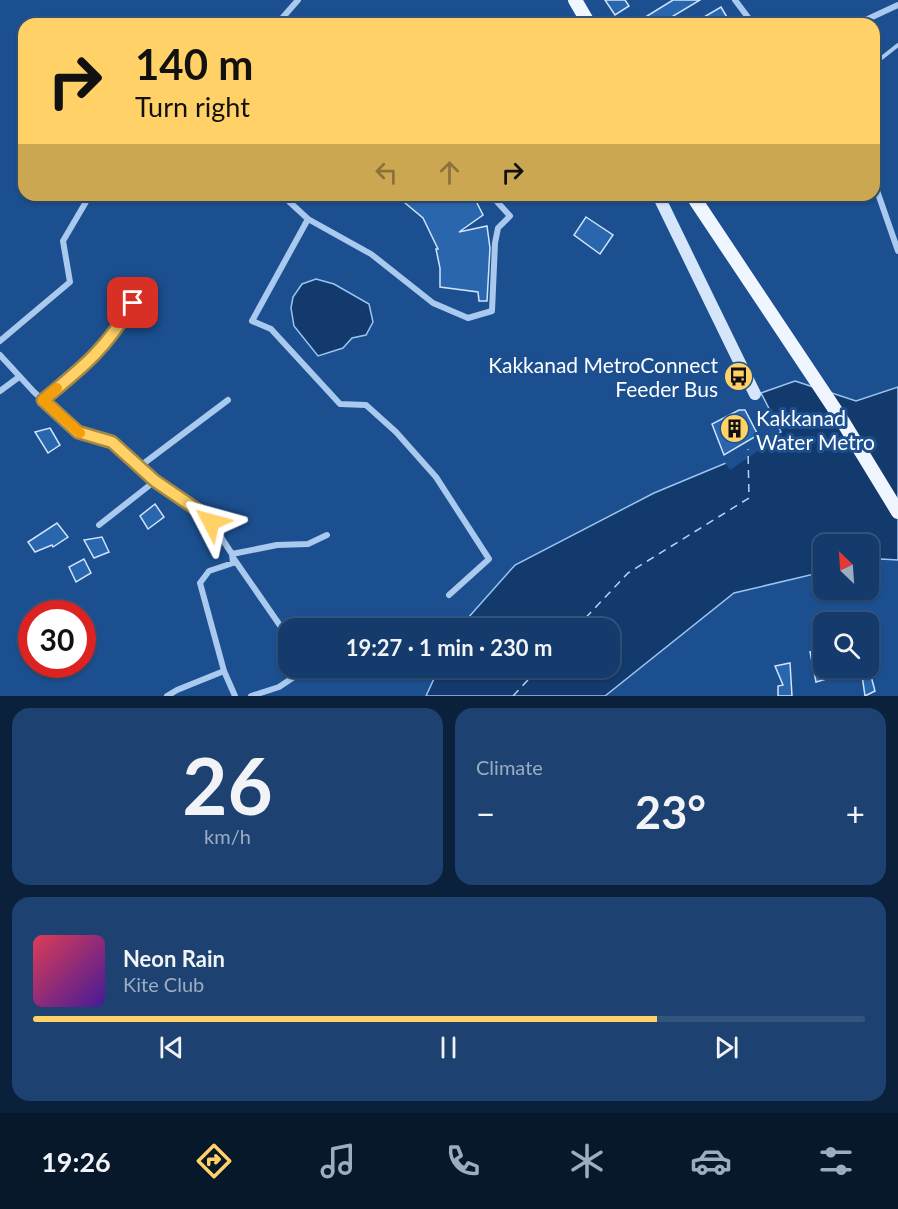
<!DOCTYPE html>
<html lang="en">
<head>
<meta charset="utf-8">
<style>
  :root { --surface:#143b6b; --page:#1d4271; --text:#f1f3f6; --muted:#9dadc1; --line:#33557e; --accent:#ffd166 }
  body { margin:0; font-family:Lato,sans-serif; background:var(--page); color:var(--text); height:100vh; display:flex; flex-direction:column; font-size:22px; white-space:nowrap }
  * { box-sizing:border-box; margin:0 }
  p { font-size:20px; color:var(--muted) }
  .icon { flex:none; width:33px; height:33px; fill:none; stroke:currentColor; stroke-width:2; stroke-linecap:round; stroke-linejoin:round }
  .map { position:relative; height:696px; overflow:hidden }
  .drawer { display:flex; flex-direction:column; gap:12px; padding:12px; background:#0b203b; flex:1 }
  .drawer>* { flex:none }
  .banner { position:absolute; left:18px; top:18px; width:862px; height:183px; border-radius:18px; box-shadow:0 2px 4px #0004,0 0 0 2px var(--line); background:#ffd166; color:#111; overflow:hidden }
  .needle { width:39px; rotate:335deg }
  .tools { position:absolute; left:813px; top:534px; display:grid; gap:12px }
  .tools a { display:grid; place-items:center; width:66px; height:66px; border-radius:12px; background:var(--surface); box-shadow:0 2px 4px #0004,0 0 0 2px var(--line); font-size:30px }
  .speed { position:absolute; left:18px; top:600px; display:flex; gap:12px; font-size:30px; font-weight:700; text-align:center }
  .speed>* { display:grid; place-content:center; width:78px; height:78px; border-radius:50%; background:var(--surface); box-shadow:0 2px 4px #0004,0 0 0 2px var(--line); line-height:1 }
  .speed .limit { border:9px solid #d22; background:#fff; color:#111 }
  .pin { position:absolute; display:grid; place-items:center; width:51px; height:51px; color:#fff; margin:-26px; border-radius:12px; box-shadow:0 3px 9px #0006 }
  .me { position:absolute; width:66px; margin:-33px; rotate:309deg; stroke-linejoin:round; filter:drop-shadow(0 0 4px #0008) }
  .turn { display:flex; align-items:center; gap:21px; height:126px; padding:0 18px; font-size:27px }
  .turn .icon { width:78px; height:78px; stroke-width:2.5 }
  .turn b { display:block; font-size:42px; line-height:51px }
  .lanes { display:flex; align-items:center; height:57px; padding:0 18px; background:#0003; justify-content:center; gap:30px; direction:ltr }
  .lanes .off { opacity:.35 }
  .big { font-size:45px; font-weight:700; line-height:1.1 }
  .drawer .widget { flex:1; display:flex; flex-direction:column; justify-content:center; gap:9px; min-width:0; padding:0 21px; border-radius:18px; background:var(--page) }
  .drawer .dial { align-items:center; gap:0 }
  .dial b { font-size:78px; line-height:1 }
  .song { display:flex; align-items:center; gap:18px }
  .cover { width:72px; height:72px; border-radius:9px; background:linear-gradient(135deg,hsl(350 70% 55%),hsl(260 70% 35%)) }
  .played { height:6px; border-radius:3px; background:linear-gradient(90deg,var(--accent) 75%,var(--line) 75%) }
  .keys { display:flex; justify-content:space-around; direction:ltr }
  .heat { display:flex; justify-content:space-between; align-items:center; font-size:33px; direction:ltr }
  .drawer .tiles { flex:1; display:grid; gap:12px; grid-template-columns:1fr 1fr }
  .widget:last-child { grid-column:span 2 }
  .trip { position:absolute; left:278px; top:618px; width:342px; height:60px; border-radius:18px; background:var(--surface); box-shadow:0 2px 4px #0004,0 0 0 2px var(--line); font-weight:700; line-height:60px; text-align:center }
  .tab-bar { display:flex; height:96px; justify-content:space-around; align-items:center; background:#08182b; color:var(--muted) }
  .tab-bar .icon { width:42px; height:42px }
  .tab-bar .selected { color:var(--accent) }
  .tab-bar b { font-size:27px; color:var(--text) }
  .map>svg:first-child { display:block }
  .water { fill:#123a6d; stroke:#9cc4f0; stroke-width:1.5 }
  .pier { fill:#1b4f8f }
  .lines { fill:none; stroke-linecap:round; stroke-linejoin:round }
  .ferry { stroke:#b5d3f5; stroke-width:1.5; stroke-dasharray:8 6; stroke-linecap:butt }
  .building { fill:#2a66ad; stroke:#cfe3fa; stroke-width:1.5 }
  .lane { stroke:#a9c9ee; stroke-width:4 }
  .street { stroke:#a9c9ee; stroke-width:6 }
  .secondary { stroke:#d6e6fa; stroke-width:12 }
  .primary { stroke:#f0f6ff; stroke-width:14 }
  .route-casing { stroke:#a68842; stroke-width:15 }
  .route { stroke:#ffd166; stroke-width:10 }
  .slow { stroke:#f59e0b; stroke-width:10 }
  .labels { text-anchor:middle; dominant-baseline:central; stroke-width:6; stroke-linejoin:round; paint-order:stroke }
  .poi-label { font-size:21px; fill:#fff; stroke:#1b4f8f; text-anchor:end }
</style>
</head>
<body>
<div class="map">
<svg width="898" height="696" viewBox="0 0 898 696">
  <rect width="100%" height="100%" fill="#1b4f8f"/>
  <path class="water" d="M 316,279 L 334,284 L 369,304 L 373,322 L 366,335 L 352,338 L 343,348 L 318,356 L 294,326 L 291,308 L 293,297 L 302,284 Z
    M 795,381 L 856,401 L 898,387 L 898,560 L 881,559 L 869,562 L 868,544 L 824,544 L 823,572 L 734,593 L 605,696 L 426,696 L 439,668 L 609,668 L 609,628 L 459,628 L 515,565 L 654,493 L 726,463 L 781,432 L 761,393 Z"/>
  <path class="pier" d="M 758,441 L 762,448 L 730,470 L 724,461 Z"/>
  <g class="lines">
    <path class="ferry" d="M 576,628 L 628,573 L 749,498 L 748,449
      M 513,696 L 539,668"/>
  </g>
  <path class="building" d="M 605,0 L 625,0 L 629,6 L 615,15 Z
    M 673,0 L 700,0 L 660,24 L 652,24 L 647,16 Z
    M 721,7 L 731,24 L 692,24 Z
    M 411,195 L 473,195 L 483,215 L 459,232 L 487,226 L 490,248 L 487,301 L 479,301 L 478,292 L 440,287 L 440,268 L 436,249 L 438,249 L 423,218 L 405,203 Z
    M 586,217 L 613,235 L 600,254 L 574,235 Z
    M 739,410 L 745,410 L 758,435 L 724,455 L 712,424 Z
    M 50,428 L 60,445 L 48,453 L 35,432 Z
    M 155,504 L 164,517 L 148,529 L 140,516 Z
    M 57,523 L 68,537 L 53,547 L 52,545 L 35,552 L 28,542 Z
    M 102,537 L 109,552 L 94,558 L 84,540 Z
    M 84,559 L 91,573 L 76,582 L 69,567 Z
    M 872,650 L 877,674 L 871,676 L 875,691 L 865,696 L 861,668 L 868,668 L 868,651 Z
    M 817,651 L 824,669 L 828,669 L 830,678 L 816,682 L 810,652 Z
    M 790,663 L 792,696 L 778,696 L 778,686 L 783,685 L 775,666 Z"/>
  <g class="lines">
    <path class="lane" d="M 874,64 L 898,45"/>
    <path class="street" d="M 735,0 L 753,24
      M 277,24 L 298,0
      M 857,24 L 898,5
      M 874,182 L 898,251
      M 282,195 L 308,219 L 371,254 L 433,303 L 468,318 L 492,311 L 495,243 L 498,228 L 510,216 L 491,195
      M 308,219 L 252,321 L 271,329 L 340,404 L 366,405 L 396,432 L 436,477 L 489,559 L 449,595
      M 0,341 L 70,282 L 63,241 L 90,195
      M 0,355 L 34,392 L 78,432 L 112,442 L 155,481 L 202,512 L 211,522 L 232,554 L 233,563 L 209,571 L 200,583 L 224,671 L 177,690 L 167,696
      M 0,391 L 19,377
      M 43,400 C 83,367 106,349 133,303
      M 139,467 L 228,400
      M 99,525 L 155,481
      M 232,554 L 277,545 L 308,544 L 327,535
      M 234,559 L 288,637
      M 224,671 L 235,696
      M 251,696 L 279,687 L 303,671 L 316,668"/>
    <path class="secondary" d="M 658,195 L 755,394"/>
    <path class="primary" d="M 575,0 L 589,24
      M 692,195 L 840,417 L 898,512"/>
  </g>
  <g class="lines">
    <defs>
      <path id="route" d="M 133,303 C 106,349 83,367 43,400 L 78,432 L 112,442 L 155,481 L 202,513 L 211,522"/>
    </defs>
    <use href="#route" class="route-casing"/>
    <use href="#route" class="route"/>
    <path class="slow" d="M 57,388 L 43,400 L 80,433"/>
  </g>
  <defs>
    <symbol id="bus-disc" viewBox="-11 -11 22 22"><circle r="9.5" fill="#ffd166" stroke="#1b4f8f"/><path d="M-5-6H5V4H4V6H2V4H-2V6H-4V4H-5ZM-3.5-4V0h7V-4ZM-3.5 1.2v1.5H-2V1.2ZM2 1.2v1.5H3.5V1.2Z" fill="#111"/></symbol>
    <symbol id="building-disc" viewBox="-11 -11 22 22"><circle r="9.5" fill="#ffd166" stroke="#1b4f8f"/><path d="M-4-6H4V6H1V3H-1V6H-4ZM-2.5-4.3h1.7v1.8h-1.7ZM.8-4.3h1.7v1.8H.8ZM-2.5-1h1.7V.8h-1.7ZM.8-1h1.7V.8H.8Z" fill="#111"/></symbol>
  </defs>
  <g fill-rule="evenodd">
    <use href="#bus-disc" x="722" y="360" width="33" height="33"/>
    <use href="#building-disc" x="718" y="412" width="33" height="33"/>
  </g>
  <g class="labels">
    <g class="poi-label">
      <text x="718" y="364">Kakkanad MetroConnect<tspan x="718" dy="24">Feeder Bus</tspan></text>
      <text x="756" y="417" text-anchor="start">Kakkanad<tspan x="756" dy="24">Water Metro</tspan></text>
    </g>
  </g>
</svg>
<div class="tools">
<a><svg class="needle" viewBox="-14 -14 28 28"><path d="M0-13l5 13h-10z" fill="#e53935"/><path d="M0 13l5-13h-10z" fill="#9dadc1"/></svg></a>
<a><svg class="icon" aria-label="search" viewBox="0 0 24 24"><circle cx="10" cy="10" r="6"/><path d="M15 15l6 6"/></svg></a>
</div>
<div class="speed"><div class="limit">30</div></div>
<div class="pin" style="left:133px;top:303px;background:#d93025"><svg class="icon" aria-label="arrive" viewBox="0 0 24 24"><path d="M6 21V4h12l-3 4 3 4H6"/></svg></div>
<svg class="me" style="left:211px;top:522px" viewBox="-20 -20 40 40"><path d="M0-17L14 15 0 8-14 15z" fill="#ffd166" stroke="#fff" stroke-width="4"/></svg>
<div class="trip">19:27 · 1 min · 230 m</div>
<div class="banner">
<div class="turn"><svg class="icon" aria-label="right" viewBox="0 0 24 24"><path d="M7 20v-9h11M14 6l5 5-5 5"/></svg><div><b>140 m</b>Turn right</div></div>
<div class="lanes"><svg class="icon off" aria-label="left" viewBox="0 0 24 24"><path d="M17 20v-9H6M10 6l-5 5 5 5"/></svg><svg class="icon off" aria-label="ahead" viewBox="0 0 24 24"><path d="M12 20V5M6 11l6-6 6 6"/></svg><svg class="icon" aria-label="right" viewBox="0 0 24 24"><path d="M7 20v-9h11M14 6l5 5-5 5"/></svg></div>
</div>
</div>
<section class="drawer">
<div class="tiles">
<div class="widget dial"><b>26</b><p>km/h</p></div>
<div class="widget"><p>Climate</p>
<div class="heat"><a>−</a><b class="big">23°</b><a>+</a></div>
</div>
<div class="widget">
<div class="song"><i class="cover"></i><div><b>Neon Rain</b><p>Kite Club</p></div></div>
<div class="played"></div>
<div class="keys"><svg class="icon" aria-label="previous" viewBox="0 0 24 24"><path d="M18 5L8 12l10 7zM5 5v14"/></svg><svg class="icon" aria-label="pause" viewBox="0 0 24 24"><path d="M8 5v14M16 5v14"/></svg><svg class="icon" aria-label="next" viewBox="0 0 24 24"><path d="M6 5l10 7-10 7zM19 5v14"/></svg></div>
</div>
</div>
</section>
<nav class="tab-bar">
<b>19:26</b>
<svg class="icon selected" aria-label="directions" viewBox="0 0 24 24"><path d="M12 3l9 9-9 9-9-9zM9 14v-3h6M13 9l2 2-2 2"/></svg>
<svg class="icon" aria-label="music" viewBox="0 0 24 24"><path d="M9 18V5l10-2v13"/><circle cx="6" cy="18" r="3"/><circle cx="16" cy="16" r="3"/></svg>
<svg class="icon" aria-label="phone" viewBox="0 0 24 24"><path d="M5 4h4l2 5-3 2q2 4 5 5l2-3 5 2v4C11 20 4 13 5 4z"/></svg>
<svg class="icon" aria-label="climate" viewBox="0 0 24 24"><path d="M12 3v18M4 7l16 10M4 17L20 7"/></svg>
<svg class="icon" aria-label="car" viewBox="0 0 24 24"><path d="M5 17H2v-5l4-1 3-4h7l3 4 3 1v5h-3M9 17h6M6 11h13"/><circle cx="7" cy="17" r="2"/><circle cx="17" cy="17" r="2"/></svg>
<svg class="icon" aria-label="filters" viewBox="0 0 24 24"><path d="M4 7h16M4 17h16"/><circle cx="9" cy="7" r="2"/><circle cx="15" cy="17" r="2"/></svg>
</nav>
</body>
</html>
